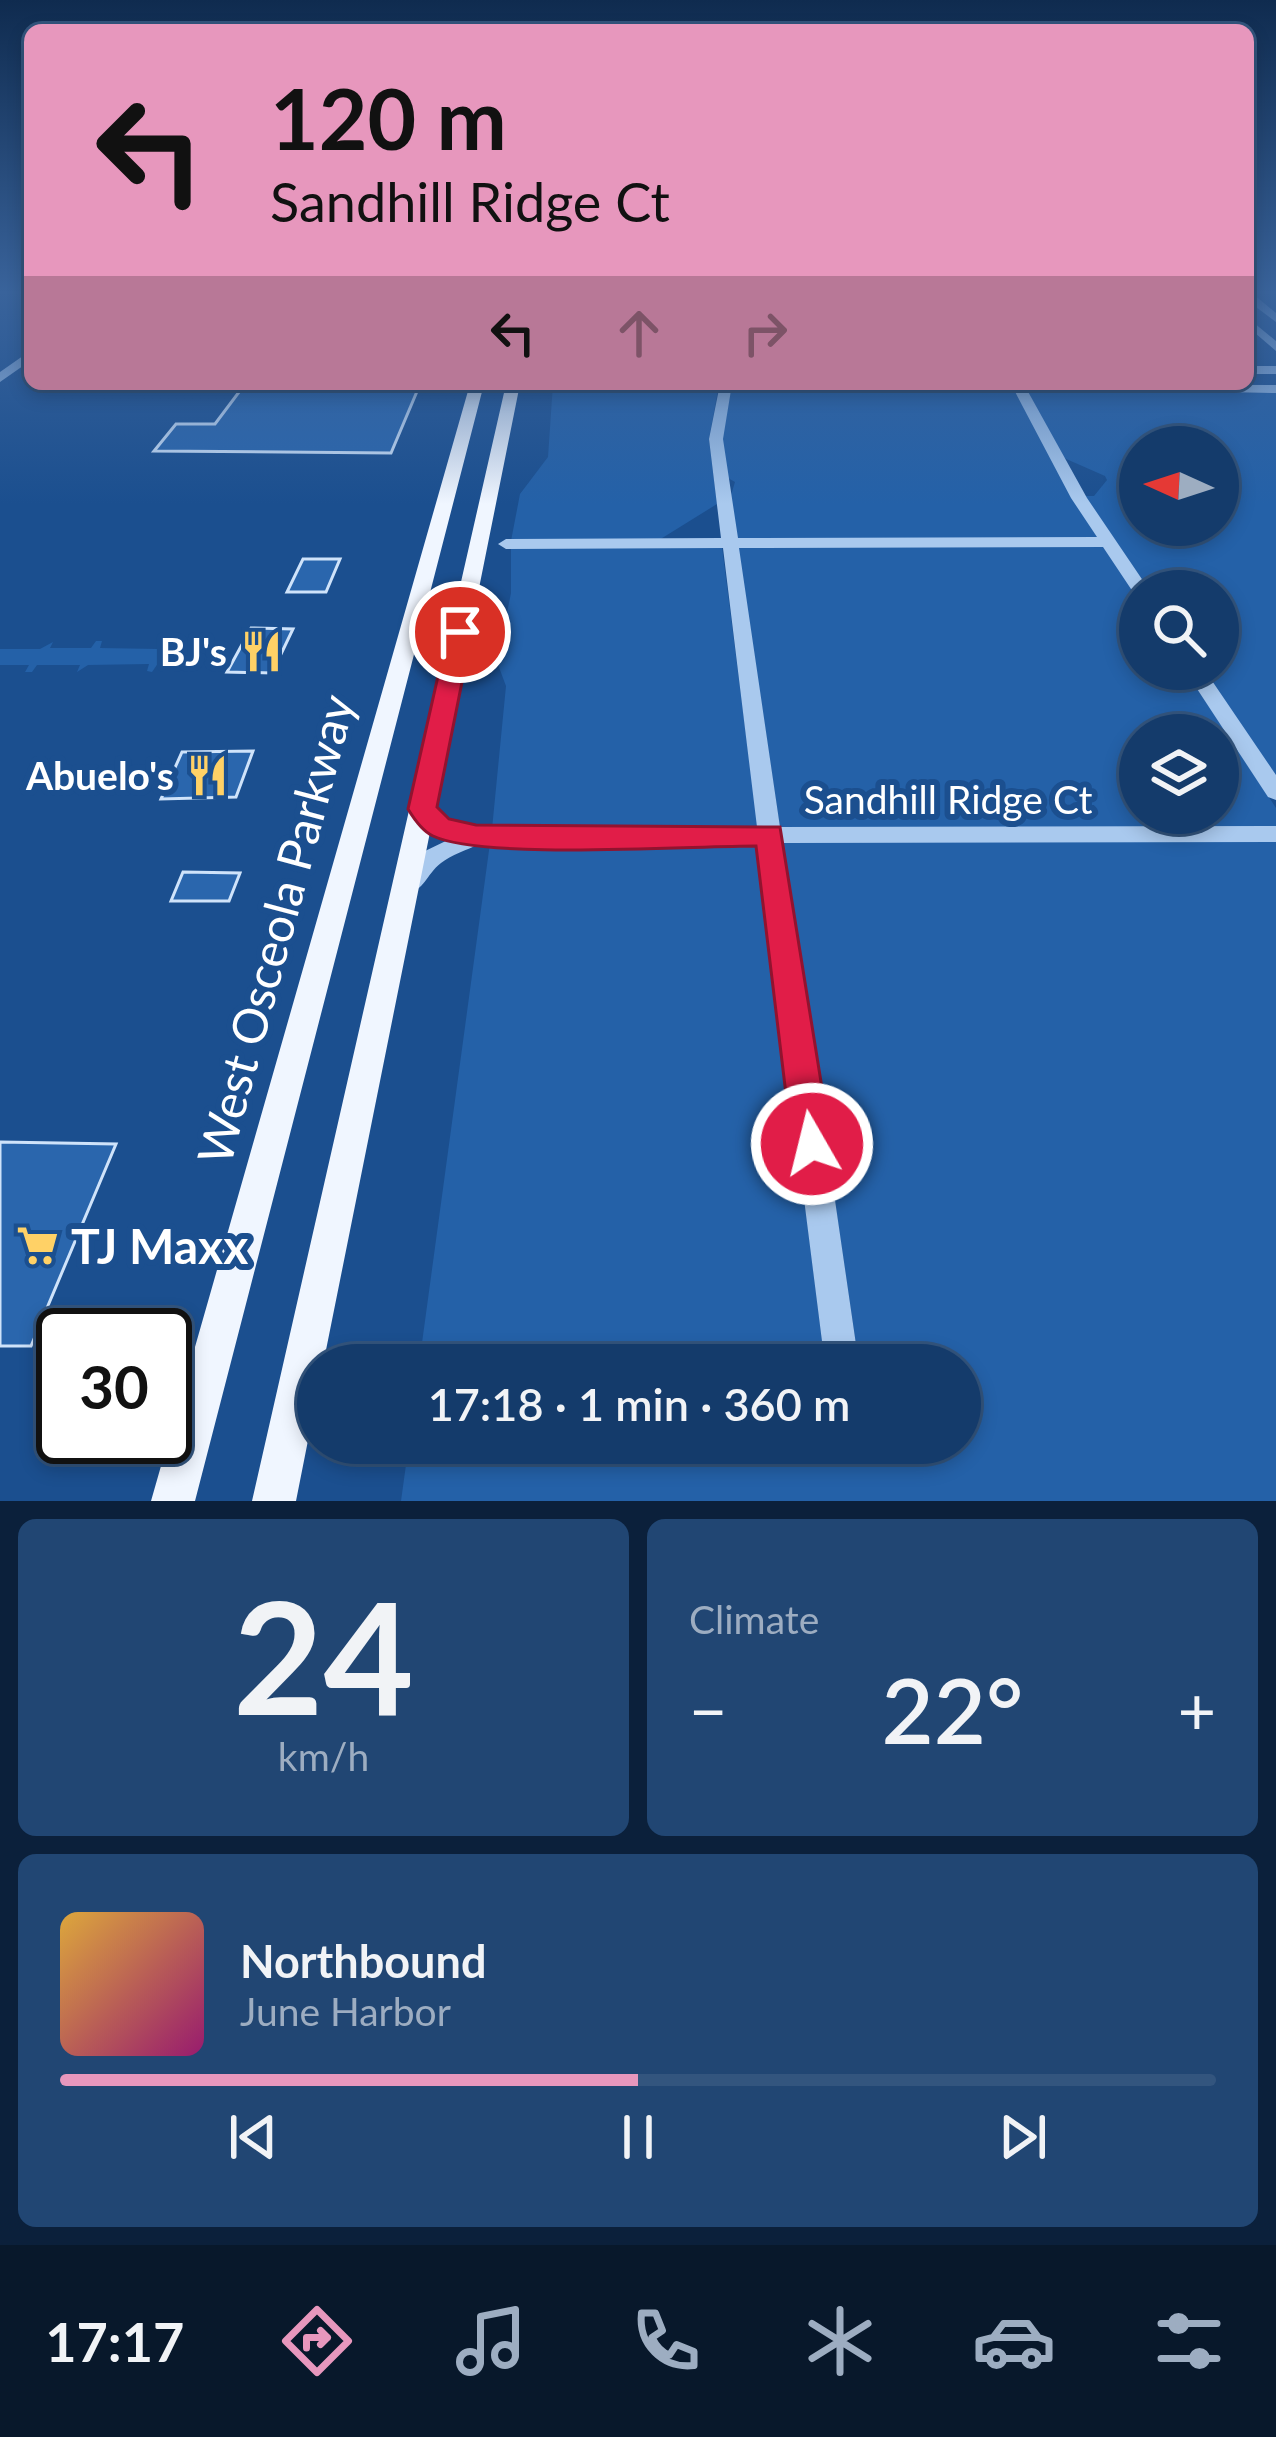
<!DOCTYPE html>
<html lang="en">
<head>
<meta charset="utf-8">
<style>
  :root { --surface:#143b6b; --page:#214673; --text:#f1f3f6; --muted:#9dadc1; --line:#33557e; --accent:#e797bd }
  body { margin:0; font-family:Lato,sans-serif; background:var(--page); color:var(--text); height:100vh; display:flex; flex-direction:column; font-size:45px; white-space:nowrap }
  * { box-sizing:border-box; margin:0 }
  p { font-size:39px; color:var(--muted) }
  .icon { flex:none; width:66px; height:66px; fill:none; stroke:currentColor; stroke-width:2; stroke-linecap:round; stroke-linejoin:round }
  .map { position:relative; height:1501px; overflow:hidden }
  .side { display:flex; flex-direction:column; gap:18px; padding:18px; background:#0b203b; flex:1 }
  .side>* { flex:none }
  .hud { position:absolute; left:24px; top:24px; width:1230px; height:366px; border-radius:18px; box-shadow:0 6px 18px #0003,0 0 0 3px var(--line); background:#e797bd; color:#111; overflow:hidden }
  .needle { width:78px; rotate:273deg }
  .controls { position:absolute; left:1119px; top:426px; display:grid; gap:24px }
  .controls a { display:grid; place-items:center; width:120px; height:120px; border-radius:50%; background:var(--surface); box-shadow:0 6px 18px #0003,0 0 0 3px var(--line); font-size:60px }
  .speed { position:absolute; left:36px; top:1308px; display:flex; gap:24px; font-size:60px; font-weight:700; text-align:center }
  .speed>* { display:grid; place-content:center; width:156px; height:156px; border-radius:50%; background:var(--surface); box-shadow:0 6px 18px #0003,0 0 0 3px var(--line); line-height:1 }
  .speed .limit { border:6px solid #111; border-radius:18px; background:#fff; color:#111 }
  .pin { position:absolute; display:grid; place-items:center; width:102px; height:102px; color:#fff; margin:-51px; border:6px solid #fff; border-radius:50%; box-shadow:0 3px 12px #0007 }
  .me { position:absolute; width:132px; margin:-66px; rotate:352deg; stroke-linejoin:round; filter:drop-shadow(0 0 9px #0008) }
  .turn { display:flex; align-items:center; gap:42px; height:252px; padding:0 48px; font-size:54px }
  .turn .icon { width:156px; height:156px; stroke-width:2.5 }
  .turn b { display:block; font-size:84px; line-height:102px }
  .lanes { display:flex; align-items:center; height:114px; padding:0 48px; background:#0003; justify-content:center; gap:60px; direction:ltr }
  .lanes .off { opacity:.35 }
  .big { font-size:90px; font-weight:600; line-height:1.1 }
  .side .widget { flex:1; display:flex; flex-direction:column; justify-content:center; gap:18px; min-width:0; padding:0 42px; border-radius:18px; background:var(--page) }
  .side .dial { align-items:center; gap:0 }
  .dial b { font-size:156px; line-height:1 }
  .song { display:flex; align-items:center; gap:36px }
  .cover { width:144px; height:144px; border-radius:18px; background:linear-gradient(135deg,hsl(40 70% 55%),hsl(320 70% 35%)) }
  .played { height:12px; border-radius:6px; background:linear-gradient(90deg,var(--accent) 50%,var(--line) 50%) }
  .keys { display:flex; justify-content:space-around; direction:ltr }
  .heat { display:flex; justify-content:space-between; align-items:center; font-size:66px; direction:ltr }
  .side .tiles { flex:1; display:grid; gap:18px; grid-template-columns:1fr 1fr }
  .widget:last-child { grid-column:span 2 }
  .trip { position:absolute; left:297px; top:1344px; width:684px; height:120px; border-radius:60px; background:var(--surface); box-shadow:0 6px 18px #0003,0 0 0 3px var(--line); font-weight:600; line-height:120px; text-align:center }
  .dock { display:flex; height:192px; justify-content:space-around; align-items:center; background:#08182b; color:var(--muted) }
  .dock .icon { width:84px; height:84px }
  .dock .current { color:var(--accent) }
  .dock b { font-size:54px; color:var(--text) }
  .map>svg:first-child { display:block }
  .green { fill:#2461a8; fill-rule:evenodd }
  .building { fill:#2a66ad; stroke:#cfe3fa; stroke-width:3 }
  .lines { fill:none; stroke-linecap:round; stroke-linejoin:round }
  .minor { fill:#a9c9ee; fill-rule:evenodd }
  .major { fill:#f0f6ff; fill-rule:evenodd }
  .route { fill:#e11d48; stroke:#92132f; stroke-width:3 }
  .labels { text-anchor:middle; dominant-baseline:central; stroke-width:12; stroke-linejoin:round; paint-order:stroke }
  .poi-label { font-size:39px; font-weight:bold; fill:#fff; stroke:#1b4f8f; text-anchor:end }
  .street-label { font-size:39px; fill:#fff; stroke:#1b4f8f }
  .near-street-label { font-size:48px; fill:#fff; stroke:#1b4f8f }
  .near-poi-label { font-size:48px; font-weight:bold; fill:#fff; stroke:#1b4f8f; text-anchor:start }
</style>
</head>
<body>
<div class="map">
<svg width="1276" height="1501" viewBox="0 0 1276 1501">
  <rect width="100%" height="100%" fill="#1b4f8f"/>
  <path class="green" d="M 553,384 L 719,384 L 709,439 L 717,504 L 659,540 L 511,541 L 520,494 L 548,457 Z
    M 732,384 L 1012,387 L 1099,539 L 737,540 L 731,495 L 735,482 L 728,478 L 722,440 Z
    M 1025,387 L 1276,393 L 1276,776 L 1203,669 L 1218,669 L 1218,591 L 1150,591 L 1085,496 L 1094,496 L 1107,480 L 1105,476 L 1064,458 ZM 1140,447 L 1218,447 L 1218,525 L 1140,525 Z
    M 1103,546 L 1140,601 L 1140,669 L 1185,669 L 1276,808 L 1276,827 L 780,828 L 738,547 ZM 1140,735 L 1218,735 L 1218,813 L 1140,813 Z
    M 722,547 L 758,828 L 492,829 L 506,686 L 497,662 L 511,593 L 511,548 Z
    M 96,641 L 102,641 L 100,648 L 158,649 L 162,642 L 172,643 L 152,672 L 147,671 L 149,664 L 88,665 L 77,672 L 80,665 L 37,665 L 32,672 L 25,672 L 29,665 L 0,665 L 0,649 L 40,649 L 53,642 L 50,648 L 91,648 Z
    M 1276,841 L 1276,1501 L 401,1501 L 409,1443 L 835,1443 L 838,1457 L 872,1458 L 871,1443 L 960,1443 L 960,1365 L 859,1365 L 782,842 Z
    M 760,842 L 825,1365 L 419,1365 L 490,843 Z"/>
  <path class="building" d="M 242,388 L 418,389 L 391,453 L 154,451 L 176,424 L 215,424 Z
    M 303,559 L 340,559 L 326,592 L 287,592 Z
    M 251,628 L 293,629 L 272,673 L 227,672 Z
    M 253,751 L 236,797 L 161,799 L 182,752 Z
    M 183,872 L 240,873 L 229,901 L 171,901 Z
    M 0,1142 L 116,1144 L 31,1346 L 0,1346 Z"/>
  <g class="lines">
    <path class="minor" d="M 1248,294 L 1253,294 L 1276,313 L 1276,322 L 1248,301 Z
      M 1248,318 L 1276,341 L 1276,351 L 1248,327 Z
      M 30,351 L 30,361 L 0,382 L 0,372 Z
      M 1248,366 L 1276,366 L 1276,374 L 1248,374 Z
      M 720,384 L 732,384 L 723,439 L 738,538 L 1097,537 L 1071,498 L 1013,388 L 968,388 L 962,384 L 1276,385 L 1276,393 L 1026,388 L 1087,498 L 1150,591 L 1140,591 L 1140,596 L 1135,595 L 1103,547 L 739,548 L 780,827 L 1276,826 L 1276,842 L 783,843 L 859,1365 L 825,1365 L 759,843 L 479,844 C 467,850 451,855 441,863 C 424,876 424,896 400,891 L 397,885 L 423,852 L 452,838 C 433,833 421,826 411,809 L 414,803 C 433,800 433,812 447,820 C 454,825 467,826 476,828 L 757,827 L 723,548 L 506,549 L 498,544 L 506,539 L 721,538 L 709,439 Z
      M 1184,669 L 1204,669 L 1276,775 L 1276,800 L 1268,797 Z"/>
    <path class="major" d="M 470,384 L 484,384 L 195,1501 L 151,1501 Z
      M 506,384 L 520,384 L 323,1365 L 318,1365 L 318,1390 L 296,1501 L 252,1501 Z"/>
  </g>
  <linearGradient id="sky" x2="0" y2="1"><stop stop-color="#0f2b4f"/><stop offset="0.58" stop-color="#39639b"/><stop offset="1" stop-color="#39639b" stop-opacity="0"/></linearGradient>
  <rect width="1276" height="504" fill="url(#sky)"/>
  <path class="route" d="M 460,625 L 472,632 L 437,807 L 449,819 L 476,825 L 780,827 L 831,1144 L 826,1157 L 812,1162 L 798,1157 L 792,1144 L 756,846 C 688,846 484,860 433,836 C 422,831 414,819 408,809 L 448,632 Z"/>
  <defs>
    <symbol id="restaurant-bare" viewBox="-9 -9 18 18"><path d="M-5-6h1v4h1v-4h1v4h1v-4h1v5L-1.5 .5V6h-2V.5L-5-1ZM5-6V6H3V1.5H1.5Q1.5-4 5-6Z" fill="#ffd166" stroke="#1b4f8f" stroke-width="2.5" paint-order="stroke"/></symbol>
    <symbol id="supermarket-bare" viewBox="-9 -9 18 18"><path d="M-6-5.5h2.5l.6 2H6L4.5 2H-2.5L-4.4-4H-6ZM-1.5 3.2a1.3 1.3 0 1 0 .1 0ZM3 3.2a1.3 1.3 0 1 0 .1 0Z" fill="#ffd166" stroke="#1b4f8f" stroke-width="2.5" paint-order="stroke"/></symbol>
  </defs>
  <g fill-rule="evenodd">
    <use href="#restaurant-bare" x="232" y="622" width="59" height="59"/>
    <use href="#restaurant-bare" x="178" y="746" width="59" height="59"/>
    <use href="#supermarket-bare" x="8" y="1216" width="59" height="59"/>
  </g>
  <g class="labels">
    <g class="poi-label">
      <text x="227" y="651">BJ's</text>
      <text x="174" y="775">Abuelo's</text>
    </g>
    <g class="street-label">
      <text x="948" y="799">Sandhill Ridge Ct</text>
    </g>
    <g class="near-street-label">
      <text transform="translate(275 929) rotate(-75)">West Osceola Parkway</text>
    </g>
    <g class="near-poi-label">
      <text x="71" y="1245">TJ Maxx</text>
    </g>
  </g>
</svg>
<div class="controls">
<a><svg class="needle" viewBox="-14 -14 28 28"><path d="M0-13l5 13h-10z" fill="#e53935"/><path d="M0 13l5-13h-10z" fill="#9dadc1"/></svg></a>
<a><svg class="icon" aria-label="search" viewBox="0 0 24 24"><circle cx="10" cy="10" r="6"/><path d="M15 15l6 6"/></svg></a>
<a><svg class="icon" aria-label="layers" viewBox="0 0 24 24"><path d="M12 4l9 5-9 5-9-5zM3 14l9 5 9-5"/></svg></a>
</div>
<div class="speed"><div class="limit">30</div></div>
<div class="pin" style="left:460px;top:632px;background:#d93025"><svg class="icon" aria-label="arrive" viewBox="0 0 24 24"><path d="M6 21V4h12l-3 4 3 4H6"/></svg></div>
<svg class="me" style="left:812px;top:1144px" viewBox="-20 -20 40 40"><circle r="17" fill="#e11d48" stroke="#fff" stroke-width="3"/><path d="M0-11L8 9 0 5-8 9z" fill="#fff"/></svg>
<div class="trip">17:18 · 1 min · 360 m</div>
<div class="hud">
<div class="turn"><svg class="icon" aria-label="left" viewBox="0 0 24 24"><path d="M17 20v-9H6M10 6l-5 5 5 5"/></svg><div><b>120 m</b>Sandhill Ridge Ct</div></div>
<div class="lanes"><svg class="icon" aria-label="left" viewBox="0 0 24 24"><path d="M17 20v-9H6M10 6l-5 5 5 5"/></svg><svg class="icon off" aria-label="ahead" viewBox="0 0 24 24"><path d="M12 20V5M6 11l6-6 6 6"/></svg><svg class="icon off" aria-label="right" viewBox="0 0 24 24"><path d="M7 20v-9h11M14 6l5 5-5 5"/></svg></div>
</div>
</div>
<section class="side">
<div class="tiles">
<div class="widget dial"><b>24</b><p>km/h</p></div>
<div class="widget"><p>Climate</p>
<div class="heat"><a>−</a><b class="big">22°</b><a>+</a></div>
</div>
<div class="widget">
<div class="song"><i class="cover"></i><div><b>Northbound</b><p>June Harbor</p></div></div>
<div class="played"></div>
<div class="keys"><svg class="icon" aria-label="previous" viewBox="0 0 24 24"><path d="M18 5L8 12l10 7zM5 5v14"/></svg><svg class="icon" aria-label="pause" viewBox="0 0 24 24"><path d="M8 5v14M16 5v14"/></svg><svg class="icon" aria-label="next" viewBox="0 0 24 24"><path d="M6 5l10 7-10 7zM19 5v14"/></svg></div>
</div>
</div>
</section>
<nav class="dock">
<b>17:17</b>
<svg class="icon current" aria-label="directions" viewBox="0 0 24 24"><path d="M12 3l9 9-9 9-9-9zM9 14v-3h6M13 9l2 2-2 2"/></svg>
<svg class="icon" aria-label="music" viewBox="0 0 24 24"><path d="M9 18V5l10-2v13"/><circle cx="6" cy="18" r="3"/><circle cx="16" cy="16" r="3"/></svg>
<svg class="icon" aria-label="phone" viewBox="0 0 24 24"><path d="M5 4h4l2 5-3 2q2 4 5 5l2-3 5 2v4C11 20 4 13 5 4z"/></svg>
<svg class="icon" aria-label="climate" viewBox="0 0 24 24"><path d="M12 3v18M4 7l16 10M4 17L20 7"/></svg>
<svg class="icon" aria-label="car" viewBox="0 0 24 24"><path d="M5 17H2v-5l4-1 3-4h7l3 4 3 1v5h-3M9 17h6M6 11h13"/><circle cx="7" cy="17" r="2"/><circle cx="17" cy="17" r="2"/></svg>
<svg class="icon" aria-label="filters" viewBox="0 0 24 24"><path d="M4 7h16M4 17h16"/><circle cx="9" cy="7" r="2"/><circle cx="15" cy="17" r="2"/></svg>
</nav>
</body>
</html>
